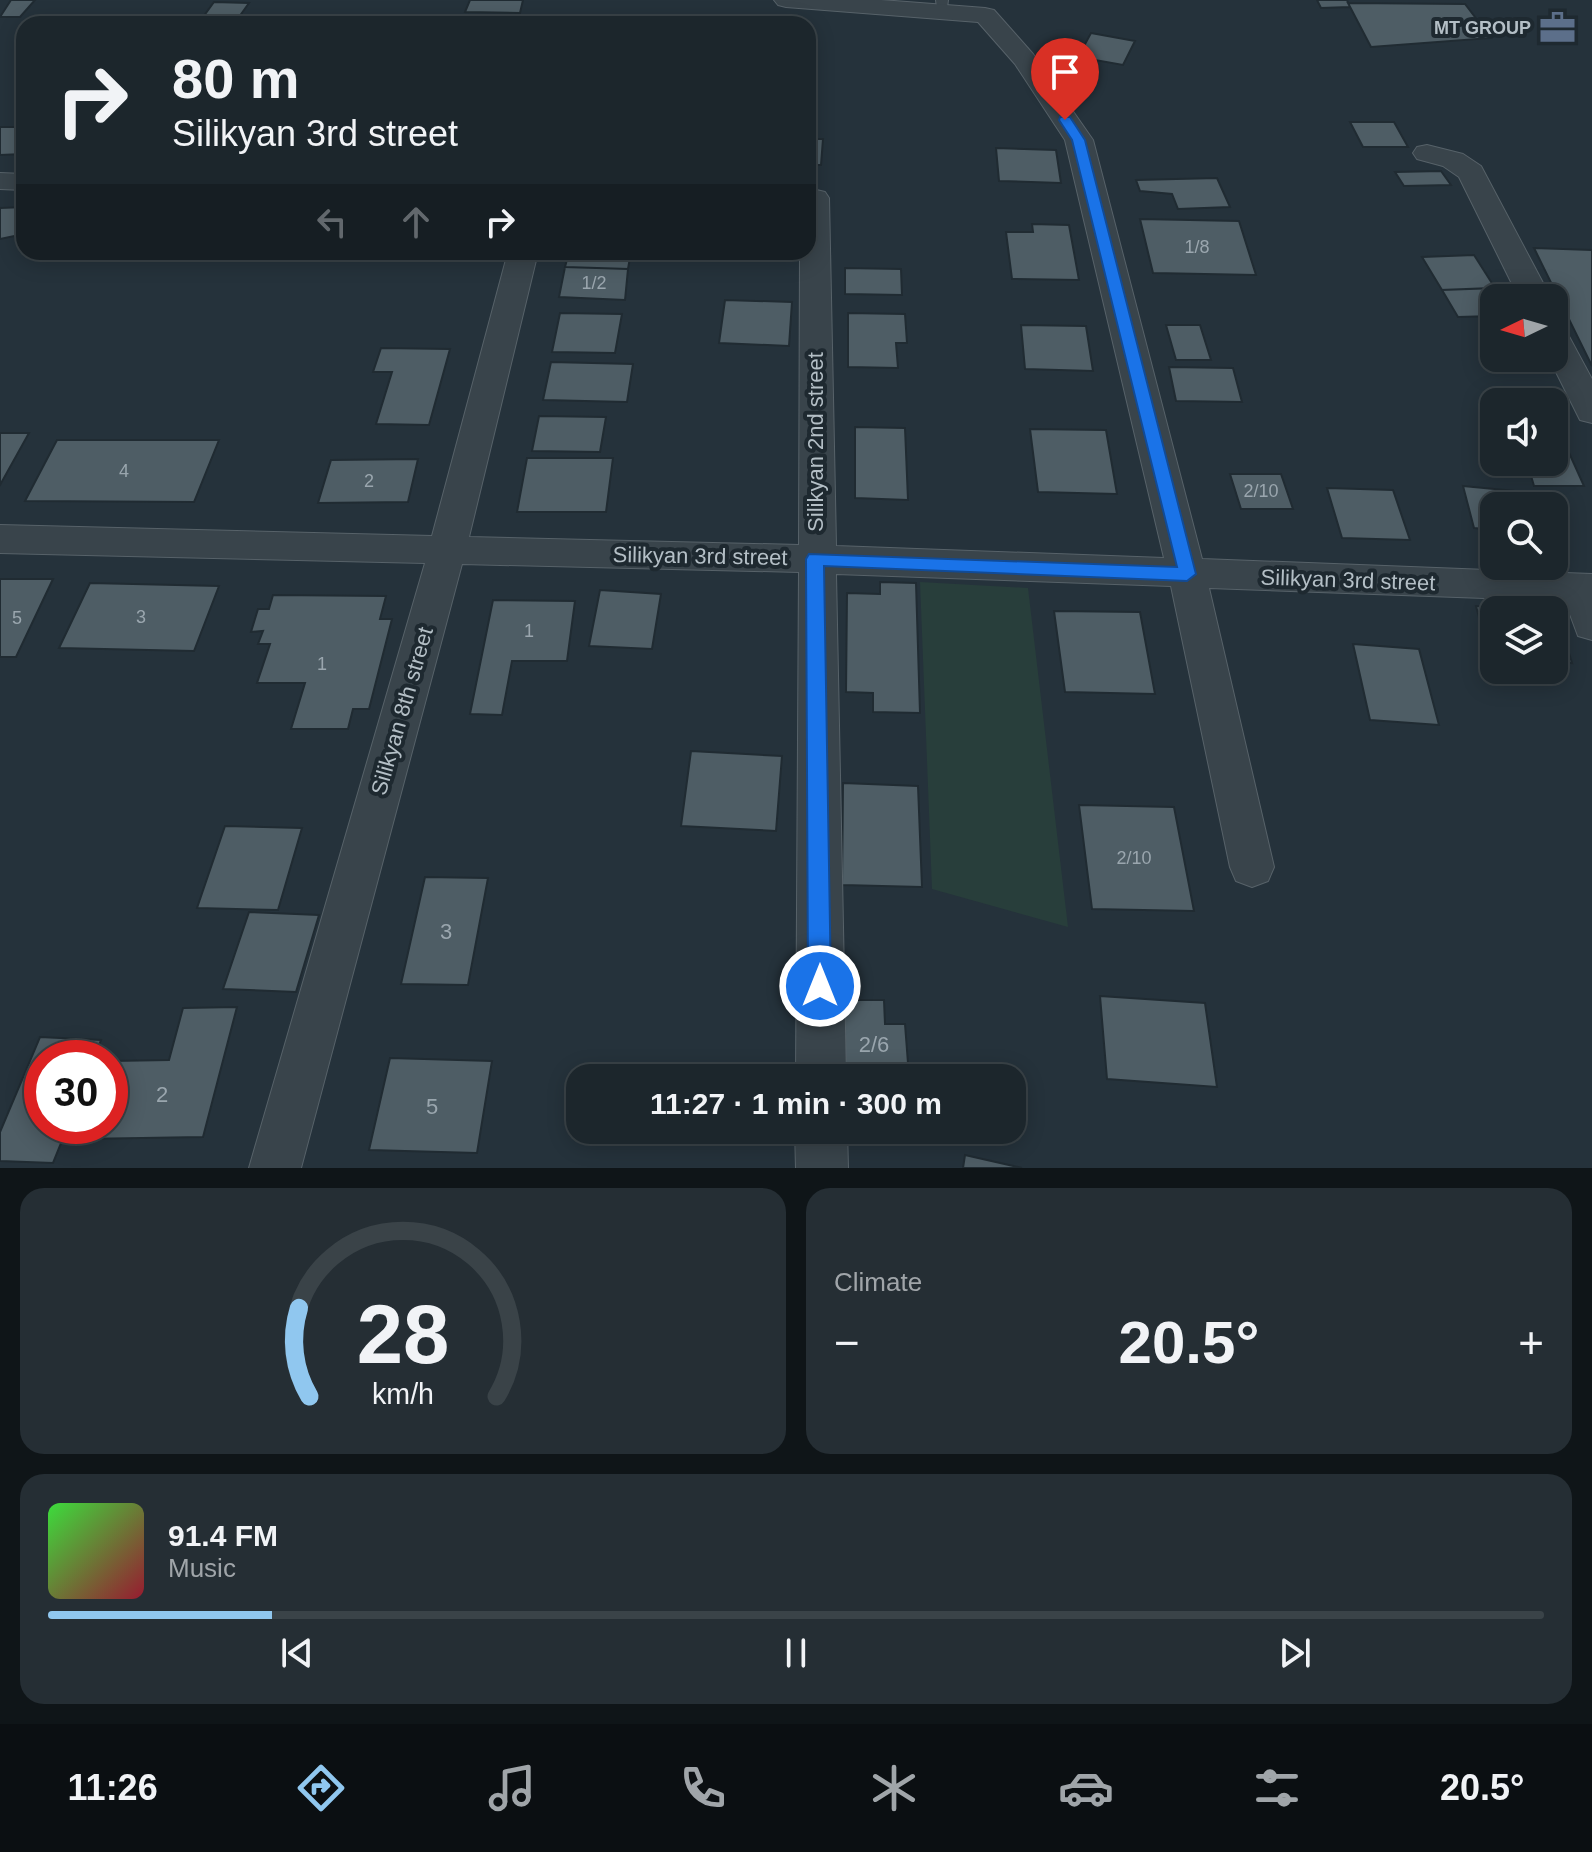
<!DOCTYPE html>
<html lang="en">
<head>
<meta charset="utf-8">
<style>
  :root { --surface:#1c262c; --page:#252e34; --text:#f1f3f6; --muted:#a0a5a9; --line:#3a4348; --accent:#90c7ef }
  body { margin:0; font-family:Arial,sans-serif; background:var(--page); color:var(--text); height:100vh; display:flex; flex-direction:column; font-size:30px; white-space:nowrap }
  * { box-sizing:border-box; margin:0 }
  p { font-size:26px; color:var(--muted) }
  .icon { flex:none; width:44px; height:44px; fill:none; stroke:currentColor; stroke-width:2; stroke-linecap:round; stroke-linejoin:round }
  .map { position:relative; height:1168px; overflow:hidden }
  .side { display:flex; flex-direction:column; gap:20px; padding:20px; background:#0f1518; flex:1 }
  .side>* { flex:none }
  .top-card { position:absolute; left:16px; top:16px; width:800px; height:244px; border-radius:24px; box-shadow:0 4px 20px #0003,0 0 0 2px var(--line); background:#1c262c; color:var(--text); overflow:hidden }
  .needle { width:52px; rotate:265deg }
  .buttons { position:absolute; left:1480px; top:284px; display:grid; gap:16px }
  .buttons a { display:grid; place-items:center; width:88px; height:88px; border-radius:16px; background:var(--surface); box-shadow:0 4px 20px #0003,0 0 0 2px var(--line); font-size:40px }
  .speed { position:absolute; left:24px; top:1040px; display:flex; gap:16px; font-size:40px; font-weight:700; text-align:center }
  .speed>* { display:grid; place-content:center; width:104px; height:104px; border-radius:50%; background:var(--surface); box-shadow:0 4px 20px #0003,0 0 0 2px var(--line); line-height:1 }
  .speed .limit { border:12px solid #d22; background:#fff; color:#111 }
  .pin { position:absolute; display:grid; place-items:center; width:68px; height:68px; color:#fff; margin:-82px -34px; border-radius:50% 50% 50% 0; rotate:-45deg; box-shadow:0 0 8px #0007 }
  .pin .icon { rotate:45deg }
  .me { position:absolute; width:88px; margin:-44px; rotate:0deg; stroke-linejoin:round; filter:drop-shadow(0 0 6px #0008) }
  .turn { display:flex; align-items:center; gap:28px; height:168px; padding:0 24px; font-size:36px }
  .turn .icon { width:104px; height:104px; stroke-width:2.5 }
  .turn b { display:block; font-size:56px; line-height:68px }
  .lanes { display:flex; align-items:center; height:76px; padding:0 24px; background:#0003; justify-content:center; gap:40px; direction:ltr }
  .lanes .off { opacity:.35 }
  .big { font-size:60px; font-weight:600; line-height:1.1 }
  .side .widget { flex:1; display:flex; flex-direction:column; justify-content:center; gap:12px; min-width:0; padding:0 28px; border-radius:24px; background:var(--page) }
  .side .dial { align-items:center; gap:0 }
  .dial svg { height:208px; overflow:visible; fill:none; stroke:var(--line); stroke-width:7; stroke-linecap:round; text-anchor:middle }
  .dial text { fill:var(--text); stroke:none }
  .song { display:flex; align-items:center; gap:24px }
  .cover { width:96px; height:96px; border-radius:12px; background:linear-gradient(135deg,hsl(120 70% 55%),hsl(350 70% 35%)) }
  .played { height:8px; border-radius:4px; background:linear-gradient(90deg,var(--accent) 15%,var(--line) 15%) }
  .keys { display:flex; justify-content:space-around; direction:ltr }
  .heat { display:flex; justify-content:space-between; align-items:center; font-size:44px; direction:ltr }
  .side .tiles { flex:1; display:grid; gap:20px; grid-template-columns:1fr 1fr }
  .widget:last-child { grid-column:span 2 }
  .trip { position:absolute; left:566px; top:1064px; width:460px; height:80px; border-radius:24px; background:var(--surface); box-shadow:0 4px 20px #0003,0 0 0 2px var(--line); font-weight:600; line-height:80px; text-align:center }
  .tabs { display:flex; height:128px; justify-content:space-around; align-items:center; background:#0b0f12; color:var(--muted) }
  .tabs .icon { width:56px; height:56px }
  .tabs .selected { color:var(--accent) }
  .tabs b { font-size:36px; color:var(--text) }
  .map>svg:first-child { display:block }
  .green { fill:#283e3b }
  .building { fill:#4e5d65; stroke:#202b32; stroke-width:2 }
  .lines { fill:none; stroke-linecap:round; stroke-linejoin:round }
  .lane-casing { stroke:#576269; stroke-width:2 }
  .street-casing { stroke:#576269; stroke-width:2 }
  .lane { fill:#39444b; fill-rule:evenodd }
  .street { fill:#39444b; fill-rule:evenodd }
  .route { fill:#1a73e8; stroke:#114b97; stroke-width:2 }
  .labels { text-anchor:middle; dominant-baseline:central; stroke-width:8; stroke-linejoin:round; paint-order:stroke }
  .far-poi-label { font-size:18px; font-weight:bold; fill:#b4bfc6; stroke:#1e2930; text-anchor:end }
  .number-label { font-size:18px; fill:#9aa6ae }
  .street-label { font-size:22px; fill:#b4bfc6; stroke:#1e2930 }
  .near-number-label { font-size:22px; fill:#9aa6ae }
</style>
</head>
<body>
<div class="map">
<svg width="1592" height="1168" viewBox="0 0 1592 1168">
  <rect width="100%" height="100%" fill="#25323b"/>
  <path class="green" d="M 920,582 L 1028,588 L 1068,927 L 932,889 Z"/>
  <path class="building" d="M 11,0 L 35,0 L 20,17 L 0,17 Z
    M 470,0 L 523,0 L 520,13 L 465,12 Z
    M 1317,0 L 1347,0 L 1350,7 L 1321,8 Z
    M 214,2 L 249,3 L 234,24 L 198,24 Z
    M 1348,3 L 1465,4 L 1491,38 L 1371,47 Z
    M 1091,33 L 1135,41 L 1123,65 L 1078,57 Z
    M 1350,122 L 1394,122 L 1408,147 L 1363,147 Z
    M 0,127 L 24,127 L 24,154 L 0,155 Z
    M 808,139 L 823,139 L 821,165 L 808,165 Z
    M 996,148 L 1056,150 L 1061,183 L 999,181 Z
    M 1441,171 L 1451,185 L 1404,186 L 1395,172 Z
    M 1217,178 L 1230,207 L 1178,209 L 1172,194 L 1140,191 L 1136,180 Z
    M 24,207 L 24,234 L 0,239 L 0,208 Z
    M 1140,219 L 1239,221 L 1256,275 L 1153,273 Z
    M 1032,224 L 1069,225 L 1079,280 L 1012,279 L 1006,232 L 1033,232 Z
    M 1534,248 L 1592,250 L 1592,366 Z
    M 98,252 L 158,252 L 155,257 L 96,255 Z
    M 320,252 L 409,252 L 406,259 L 318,257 Z
    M 423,252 L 481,252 L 479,257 L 422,255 Z
    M 569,252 L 631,252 L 628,269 L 565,267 Z
    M 1474,255 L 1495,288 L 1442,290 L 1422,257 Z
    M 565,267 L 628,269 L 625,300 L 559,297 Z
    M 845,268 L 901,269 L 902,295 L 845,294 Z
    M 1492,288 L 1499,298 L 1494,298 L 1494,316 L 1458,317 L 1442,290 Z
    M 725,300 L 792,302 L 789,346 L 719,343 Z
    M 560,313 L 622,314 L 615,353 L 552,352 Z
    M 848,313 L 905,314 L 907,343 L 896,343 L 898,368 L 848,367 Z
    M 1021,325 L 1086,326 L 1093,371 L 1025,369 Z
    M 1166,325 L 1200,325 L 1211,360 L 1176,360 Z
    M 381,348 L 450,349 L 429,425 L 376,424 L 392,372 L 373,372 Z
    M 551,362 L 633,364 L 627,402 L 543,400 Z
    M 1169,367 L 1233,368 L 1242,402 L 1176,401 Z
    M 539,416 L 606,417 L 600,452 L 532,451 Z
    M 1554,426 L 1557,426 L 1584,486 L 1534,486 L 1527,462 L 1554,462 Z
    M 855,427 L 905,428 L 908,500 L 855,498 Z
    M 1030,429 L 1106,430 L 1117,494 L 1038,492 Z
    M 0,433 L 29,433 L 0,485 Z
    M 57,440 L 219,440 L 194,502 L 25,501 Z
    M 527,458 L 613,458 L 606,512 L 517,512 Z
    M 418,459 L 408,502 L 318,503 L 331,460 Z
    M 1230,474 L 1281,474 L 1293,509 L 1241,509 Z
    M 1463,486 L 1537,493 L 1542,506 L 1494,506 L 1494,530 L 1474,528 Z
    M 1327,488 L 1393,490 L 1410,540 L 1342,538 Z
    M 0,579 L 53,579 L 16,657 L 0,657 Z
    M 880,582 L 916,583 L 920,713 L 873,712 L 873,693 L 846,692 L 847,593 L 880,594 Z
    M 90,583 L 219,586 L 194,651 L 59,648 Z
    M 600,590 L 661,594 L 652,649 L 589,646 Z
    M 273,595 L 386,596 L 380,619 L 392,619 L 369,709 L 353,709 L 348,729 L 291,729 L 305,683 L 257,683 L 270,644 L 258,644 L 263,631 L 251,632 L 258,609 L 269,609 Z
    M 493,600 L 575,601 L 567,661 L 512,661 L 502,715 L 470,714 Z
    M 1476,606 L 1522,610 L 1494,610 L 1494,655 L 1489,654 Z
    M 1054,611 L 1140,612 L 1155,694 L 1065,692 Z
    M 1554,613 L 1557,614 L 1572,663 L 1554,661 Z
    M 1353,644 L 1419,649 L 1439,725 L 1370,720 Z
    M 691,751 L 782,756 L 776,831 L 681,826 Z
    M 843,783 L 918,786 L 922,887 L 842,885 Z
    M 1079,805 L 1174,807 L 1194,911 L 1092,909 Z
    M 225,826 L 302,828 L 278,910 L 197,908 Z
    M 425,877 L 488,878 L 468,985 L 401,984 Z
    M 249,912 L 319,915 L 296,992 L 223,989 Z
    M 1100,996 L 1205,1003 L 1217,1087 L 1107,1079 Z
    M 840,1000 L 884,1000 L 885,1024 L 905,1024 L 908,1063 L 923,1063 L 924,1078 L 842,1078 Z
    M 237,1007 L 203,1137 L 81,1139 L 85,1126 L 110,1126 L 110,1061 L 169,1060 L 183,1008 Z
    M 40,1037 L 101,1040 L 94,1058 L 42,1058 L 42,1126 L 68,1126 L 53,1163 L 0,1161 L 0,1132 Z
    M 390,1058 L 492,1061 L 477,1153 L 369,1150 Z
    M 965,1155 L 1022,1168 L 963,1168 Z"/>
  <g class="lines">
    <defs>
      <path id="lane" d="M 936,0 L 948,0 L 946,15 L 938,15 Z"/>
      <path id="street" d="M 774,0 L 881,0 L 985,8 L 994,10 L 1033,54 L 1093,140 L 1202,559 L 1592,574 L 1592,640 L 1578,636 L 1565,601 L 1209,588 L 1274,867 L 1268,881 L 1252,887 L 1236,881 L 1230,867 L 1171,586 L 836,574 L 846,1078 L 796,1078 L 799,572 L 462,564 L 301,1168 L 249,1168 L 425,563 L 0,553 L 0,525 L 432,536 L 508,252 L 538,252 L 469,537 L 799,545 L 800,252 L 808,252 L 808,188 L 825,192 L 829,198 L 836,546 L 1164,558 L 1065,140 L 1015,64 L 978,22 L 786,7 L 778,5 Z
        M 1427,145 L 1463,154 L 1481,166 L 1551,298 L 1519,298 L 1459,177 L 1443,166 L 1417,159 L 1413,153 L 1417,147 Z
        M 0,173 L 24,174 L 24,190 L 0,189 Z
        M 1554,326 L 1565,329 L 1592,379 L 1592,423 L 1580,420 L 1549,358 L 1554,358 Z
        M 795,1130 L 847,1130 L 848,1168 L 796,1168 Z"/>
    </defs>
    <use href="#lane" class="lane-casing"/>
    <use href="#street" class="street-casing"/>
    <use href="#lane" class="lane"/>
    <use href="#street" class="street"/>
  </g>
  <path class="route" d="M 1060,117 L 1070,117 L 1085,140 L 1196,574 L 1187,581 L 824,566 L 831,986 L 828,994 L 820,997 L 812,994 L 808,986 L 806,559 L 809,554 L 1177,567 L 1072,140 L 1059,120 Z"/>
  <defs>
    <symbol id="office-bare" viewBox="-9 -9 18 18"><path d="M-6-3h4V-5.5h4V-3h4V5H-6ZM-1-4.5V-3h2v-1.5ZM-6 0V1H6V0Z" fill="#5c6f8a" stroke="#1e2930" stroke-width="2.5" paint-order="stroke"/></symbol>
  </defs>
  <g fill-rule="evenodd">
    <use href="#office-bare" x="1532" y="2" width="51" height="51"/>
  </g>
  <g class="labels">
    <g class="far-poi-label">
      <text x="1531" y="28">MT GROUP</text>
    </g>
    <g class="number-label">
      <text x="1197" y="247">1/8</text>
      <text x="594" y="283">1/2</text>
      <text x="124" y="471">4</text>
      <text x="369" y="481">2</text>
      <text x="1261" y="491">2/10</text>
      <text x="141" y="617">3</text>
      <text x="17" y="618">5</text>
      <text x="529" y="631">1</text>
      <text x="322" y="664">1</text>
      <text x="1134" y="858">2/10</text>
    </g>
    <g class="street-label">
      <text transform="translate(815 442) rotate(-90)">Silikyan 2nd street</text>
      <text transform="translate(700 556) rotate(1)">Silikyan 3rd street</text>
      <text transform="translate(1348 580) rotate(2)">Silikyan 3rd street</text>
      <text transform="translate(402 711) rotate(-74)">Silikyan 8th street</text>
    </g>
    <g class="near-number-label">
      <text x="446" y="931">3</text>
      <text x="874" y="1044">2/6</text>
      <text x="162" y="1094">2</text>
      <text x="432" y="1106">5</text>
    </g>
  </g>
</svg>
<div class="buttons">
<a><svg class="needle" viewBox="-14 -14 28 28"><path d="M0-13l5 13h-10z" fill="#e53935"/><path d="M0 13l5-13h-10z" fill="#a0a5a9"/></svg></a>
<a><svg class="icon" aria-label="sound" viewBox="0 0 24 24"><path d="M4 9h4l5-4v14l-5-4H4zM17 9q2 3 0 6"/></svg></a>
<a><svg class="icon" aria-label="search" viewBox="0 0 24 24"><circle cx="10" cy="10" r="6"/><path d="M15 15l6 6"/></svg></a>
<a><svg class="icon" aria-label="layers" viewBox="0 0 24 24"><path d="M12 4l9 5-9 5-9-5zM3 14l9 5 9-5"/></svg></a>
</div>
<div class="speed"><div class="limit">30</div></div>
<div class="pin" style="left:1065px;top:120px;background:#d93025"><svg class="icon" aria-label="arrive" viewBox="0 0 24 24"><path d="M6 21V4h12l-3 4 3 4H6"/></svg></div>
<svg class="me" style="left:820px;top:986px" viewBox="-20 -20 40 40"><circle r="17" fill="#1a73e8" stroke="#fff" stroke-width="3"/><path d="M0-11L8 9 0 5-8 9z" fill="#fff"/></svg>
<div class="trip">11:27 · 1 min · 300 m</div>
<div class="top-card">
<div class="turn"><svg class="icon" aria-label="right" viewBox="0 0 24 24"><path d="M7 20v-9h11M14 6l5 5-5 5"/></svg><div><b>80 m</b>Silikyan 3rd street</div></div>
<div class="lanes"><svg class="icon off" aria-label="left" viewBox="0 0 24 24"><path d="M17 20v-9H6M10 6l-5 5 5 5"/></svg><svg class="icon off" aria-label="ahead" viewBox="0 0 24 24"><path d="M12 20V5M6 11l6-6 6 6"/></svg><svg class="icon" aria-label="right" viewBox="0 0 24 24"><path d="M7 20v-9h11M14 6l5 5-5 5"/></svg></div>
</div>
</div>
<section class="side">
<div class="tiles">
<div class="widget dial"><svg viewBox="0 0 100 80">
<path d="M14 69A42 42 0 1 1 86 69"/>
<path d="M14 69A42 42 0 0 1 10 35" stroke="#90c7ef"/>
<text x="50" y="56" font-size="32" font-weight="700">28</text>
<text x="50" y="72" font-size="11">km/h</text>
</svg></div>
<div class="widget"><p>Climate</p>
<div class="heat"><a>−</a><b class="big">20.5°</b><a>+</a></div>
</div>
<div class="widget">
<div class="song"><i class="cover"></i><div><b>91.4 FM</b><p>Music</p></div></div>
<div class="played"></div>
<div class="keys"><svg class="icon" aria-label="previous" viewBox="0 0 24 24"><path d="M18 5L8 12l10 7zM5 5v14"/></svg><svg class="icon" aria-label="pause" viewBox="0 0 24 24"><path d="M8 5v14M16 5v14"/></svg><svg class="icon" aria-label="next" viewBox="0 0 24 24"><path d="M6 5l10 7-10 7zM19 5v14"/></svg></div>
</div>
</div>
</section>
<nav class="tabs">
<b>11:26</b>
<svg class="icon selected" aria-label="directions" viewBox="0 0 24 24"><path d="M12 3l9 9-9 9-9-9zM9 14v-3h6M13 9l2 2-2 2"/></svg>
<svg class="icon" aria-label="music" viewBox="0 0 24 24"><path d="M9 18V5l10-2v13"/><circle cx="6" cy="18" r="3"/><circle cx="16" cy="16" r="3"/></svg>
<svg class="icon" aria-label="phone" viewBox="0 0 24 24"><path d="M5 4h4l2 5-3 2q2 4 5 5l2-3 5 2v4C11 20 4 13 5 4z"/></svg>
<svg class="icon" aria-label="climate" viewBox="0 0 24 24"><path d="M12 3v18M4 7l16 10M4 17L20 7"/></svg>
<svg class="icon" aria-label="car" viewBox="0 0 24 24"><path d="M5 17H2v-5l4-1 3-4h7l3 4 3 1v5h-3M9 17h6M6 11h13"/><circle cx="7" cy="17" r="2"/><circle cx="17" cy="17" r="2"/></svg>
<svg class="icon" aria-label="filters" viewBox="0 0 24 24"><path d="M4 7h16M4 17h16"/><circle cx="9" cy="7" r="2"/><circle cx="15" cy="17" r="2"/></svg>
<b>20.5°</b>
</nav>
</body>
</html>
